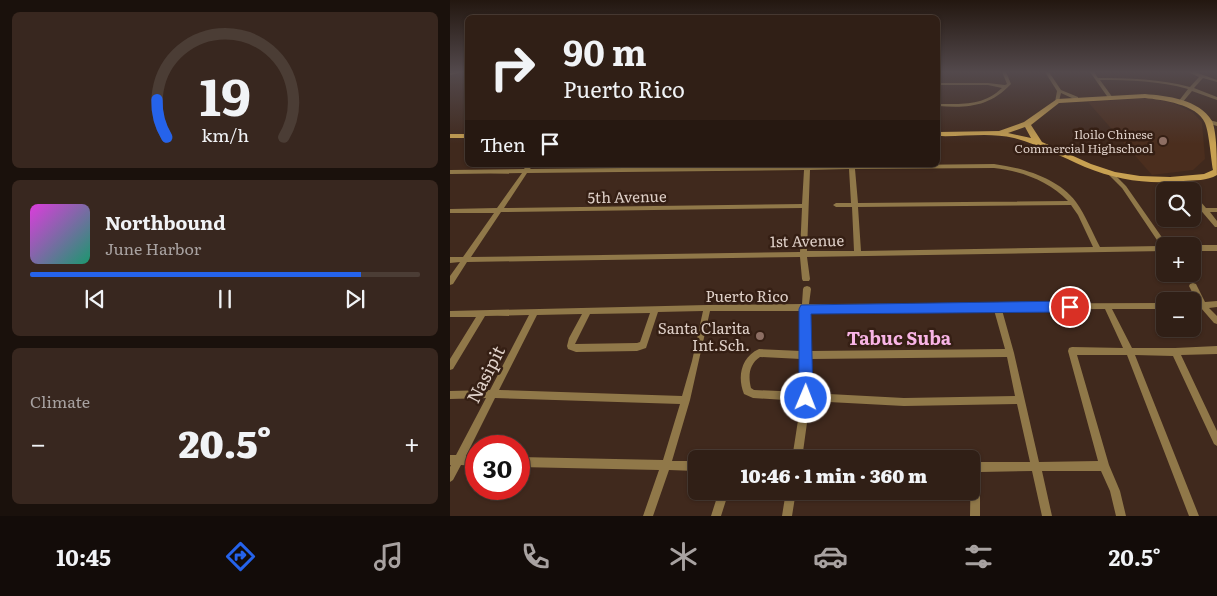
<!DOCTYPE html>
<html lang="en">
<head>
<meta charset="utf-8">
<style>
  :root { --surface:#301f16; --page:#38271f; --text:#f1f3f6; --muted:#a8a2a1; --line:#4b3d35; --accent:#2563eb }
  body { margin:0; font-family:Literata,serif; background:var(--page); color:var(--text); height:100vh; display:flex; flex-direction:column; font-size:19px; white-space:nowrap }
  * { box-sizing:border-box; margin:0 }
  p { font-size:16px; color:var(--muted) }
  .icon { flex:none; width:28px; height:28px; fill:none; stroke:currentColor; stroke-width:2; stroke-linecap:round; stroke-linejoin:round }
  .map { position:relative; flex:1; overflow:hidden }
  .sheet { display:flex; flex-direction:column; gap:12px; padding:12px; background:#1a110c; width:450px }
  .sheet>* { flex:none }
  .top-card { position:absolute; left:15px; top:15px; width:475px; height:152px; border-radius:8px; box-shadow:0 1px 4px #0004,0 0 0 1px var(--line); background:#301f16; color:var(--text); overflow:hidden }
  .controls { position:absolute; left:706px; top:182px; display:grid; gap:10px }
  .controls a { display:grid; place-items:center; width:45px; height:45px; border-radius:8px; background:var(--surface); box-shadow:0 1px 4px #0004,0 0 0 1px var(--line); font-size:25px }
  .speed { position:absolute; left:15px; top:435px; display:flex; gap:10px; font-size:25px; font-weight:700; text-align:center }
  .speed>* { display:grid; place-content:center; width:65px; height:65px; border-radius:50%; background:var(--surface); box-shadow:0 1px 4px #0004,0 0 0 1px var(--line); line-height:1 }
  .speed .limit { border:8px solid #d22; background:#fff; color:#111 }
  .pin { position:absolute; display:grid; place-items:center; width:42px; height:42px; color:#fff; margin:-21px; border:2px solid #fff; border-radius:50%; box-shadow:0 1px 5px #0007 }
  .me { position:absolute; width:55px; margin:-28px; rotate:1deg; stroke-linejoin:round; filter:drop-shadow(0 0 4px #0008) }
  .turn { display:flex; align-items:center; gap:18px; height:105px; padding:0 15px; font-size:22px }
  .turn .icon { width:65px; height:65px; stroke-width:2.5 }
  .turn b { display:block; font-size:35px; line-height:42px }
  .then { display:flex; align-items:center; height:48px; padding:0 15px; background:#0003; gap:10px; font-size:19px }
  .big { font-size:38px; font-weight:800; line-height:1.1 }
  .sheet .card { flex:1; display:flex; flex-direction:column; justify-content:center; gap:8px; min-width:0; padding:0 18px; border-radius:8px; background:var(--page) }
  .sheet .dial { align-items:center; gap:0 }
  .dial svg { height:130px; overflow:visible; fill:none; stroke:var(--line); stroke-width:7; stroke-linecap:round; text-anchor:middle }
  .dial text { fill:var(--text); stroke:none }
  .song { display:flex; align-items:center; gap:15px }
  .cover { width:60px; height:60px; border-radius:8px; background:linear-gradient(135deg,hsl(300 70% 55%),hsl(160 70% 35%)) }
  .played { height:5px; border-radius:2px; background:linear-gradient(90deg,var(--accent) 85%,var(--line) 85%) }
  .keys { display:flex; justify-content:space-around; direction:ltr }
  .heat { display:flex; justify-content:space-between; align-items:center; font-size:28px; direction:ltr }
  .trip { position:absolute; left:238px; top:450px; width:292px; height:50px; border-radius:8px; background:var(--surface); box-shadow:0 1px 4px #0004,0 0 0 1px var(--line); font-weight:800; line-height:50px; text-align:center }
  .tabs { display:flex; height:80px; justify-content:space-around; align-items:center; background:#130c09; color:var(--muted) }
  .tabs .icon { width:35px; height:35px }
  .tabs .selected { color:var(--accent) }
  .tabs b { font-size:22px; color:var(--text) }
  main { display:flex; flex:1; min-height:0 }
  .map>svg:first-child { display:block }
  .built { fill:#4b2e1e }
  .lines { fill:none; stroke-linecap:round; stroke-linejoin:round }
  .street { fill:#907849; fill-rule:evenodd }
  .secondary { fill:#c8a152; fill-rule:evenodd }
  .route { fill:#2563eb; stroke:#184099 }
  .education-dot { fill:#8d6e63; stroke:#351f14; stroke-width:2 }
  .labels { text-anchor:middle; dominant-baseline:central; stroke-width:5; stroke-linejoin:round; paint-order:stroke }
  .far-poi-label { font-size:12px; fill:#dfd0c8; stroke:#351f14; text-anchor:end }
  .street-label { font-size:15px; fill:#dfd0c8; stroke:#351f14 }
  .poi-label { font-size:15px; fill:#dfd0c8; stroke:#351f14; text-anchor:end }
  .quarter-label { font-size:18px; font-weight:bold; fill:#f8b4e5; stroke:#351f14 }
  .near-street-label { font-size:18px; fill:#dfd0c8; stroke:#351f14 }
</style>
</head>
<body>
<main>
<section class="sheet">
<div class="card dial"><svg viewBox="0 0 100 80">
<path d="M14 69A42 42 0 1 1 86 69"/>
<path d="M14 69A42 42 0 0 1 8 46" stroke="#2563eb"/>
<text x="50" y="56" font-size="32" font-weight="700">19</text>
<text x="50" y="72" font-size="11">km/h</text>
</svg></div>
<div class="card">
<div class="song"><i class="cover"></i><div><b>Northbound</b><p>June Harbor</p></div></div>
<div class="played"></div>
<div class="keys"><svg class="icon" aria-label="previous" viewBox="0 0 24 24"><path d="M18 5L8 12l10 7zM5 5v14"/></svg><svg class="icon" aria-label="pause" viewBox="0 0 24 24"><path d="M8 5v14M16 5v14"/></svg><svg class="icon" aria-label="next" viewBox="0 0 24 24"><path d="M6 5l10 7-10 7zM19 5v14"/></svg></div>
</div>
<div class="card"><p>Climate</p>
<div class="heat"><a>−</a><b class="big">20.5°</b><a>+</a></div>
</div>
</section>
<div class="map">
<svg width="767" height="516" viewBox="0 0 767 516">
  <rect width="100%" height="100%" fill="#40291d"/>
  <path class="built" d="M 699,98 L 723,103 L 742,112 L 752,122 L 755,159 L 743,170 L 702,175 L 638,102 Z"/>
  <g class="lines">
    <path class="street" d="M 9,72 L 9,73 L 0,75 L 0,73 Z
      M 552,72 L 556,72 L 561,84 C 539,107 518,108 488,106 L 488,104 C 513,104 533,106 552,88 L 538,85 L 488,85 L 488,83 L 538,83 L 555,85 L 557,84 Z
      M 595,72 L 599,72 L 611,90 L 628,97 L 628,99 L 624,99 L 611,93 L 609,101 L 605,102 L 607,91 Z
      M 640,72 L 644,72 L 648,78 C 680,78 710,79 740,87 L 749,77 L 738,72 L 745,72 L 767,80 L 767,82 L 753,78 L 744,88 L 767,97 L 767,100 L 742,91 L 732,103 L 730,103 L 728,102 L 738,89 C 710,81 680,80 650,80 L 663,98 L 661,99 L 659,99 Z
      M 759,120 L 767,122 L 767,126 L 757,123 L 757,121 Z
      M 544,164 C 573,168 608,178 626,202 C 636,216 642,232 650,247 L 711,246 L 672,188 L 658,174 L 661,172 L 663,173 L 676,186 L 718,246 L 715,246 L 715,251 L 357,257 L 360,279 L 359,281 L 353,281 L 352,279 L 350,257 L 17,262 L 3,284 L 0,285 L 0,276 L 10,262 L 0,263 L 0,257 L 13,257 L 44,213 L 0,213 L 0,209 L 47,208 L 72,173 L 0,174 L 0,170 L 74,169 L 77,165 L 83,165 L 80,169 L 354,166 L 354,165 L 360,165 L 360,166 ZM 544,168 C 571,171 599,181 618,201 L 408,203 L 405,169 ZM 399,169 L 401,203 L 386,203 L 383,205 L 386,207 L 402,207 L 404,251 L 357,251 L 360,170 ZM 354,170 L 352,204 L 54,208 L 77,173 ZM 621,205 L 628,215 L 643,247 L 411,251 L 408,207 ZM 352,208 L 350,252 L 21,257 L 51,212 Z
      M 729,177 L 731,178 L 742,190 L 743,191 L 742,192 L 737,191 L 726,179 Z
      M 742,193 L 744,194 L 756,208 L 767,208 L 767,212 L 760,212 L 767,221 L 767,227 L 765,227 L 742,200 Z
      M 742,245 L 767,245 L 767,251 L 742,251 L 742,246 L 740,246 Z
      M 730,274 L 737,274 L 740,278 L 739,280 L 733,280 Z
      M 743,283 L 746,284 L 755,302 L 767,301 L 767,307 L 759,308 L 767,316 L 767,324 L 764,323 L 751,308 L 742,309 L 742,303 L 747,302 L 739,286 L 740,284 Z
      M 357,286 L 360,287 L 361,289 L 359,304 L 715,303 L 715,309 L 662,309 L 682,348 L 725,348 L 767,346 L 767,354 L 731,355 L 767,431 L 767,446 L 764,444 L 723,356 L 685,355 L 749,516 L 739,516 L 677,355 L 627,355 L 659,465 L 670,491 L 676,516 L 666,516 L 660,491 L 651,471 L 592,471 L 602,516 L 592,516 L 582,471 L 530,472 L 530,516 L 520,516 L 521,462 L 580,462 L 567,404 L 454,406 L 360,401 L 352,459 L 342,459 L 351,401 L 303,398 L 294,394 C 287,377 291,357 309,349 L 351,351 L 351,311 L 260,311 L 240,400 L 222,461 L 246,461 L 246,471 L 219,470 L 203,516 L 193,516 L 209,470 L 69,467 L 69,457 L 213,460 L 230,404 L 45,398 L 16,456 L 26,456 L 26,466 L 11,465 L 3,480 L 0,482 L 0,467 L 1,465 L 0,465 L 0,455 L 6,455 L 36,398 L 0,399 L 0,391 L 40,390 L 79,315 L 35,316 L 3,369 L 0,370 L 0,359 L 26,317 L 0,317 L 0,311 L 257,305 L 352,304 L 353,289 L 354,287 ZM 655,309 L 673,348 L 622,347 L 619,348 L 618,351 L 648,461 L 589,462 L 564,353 L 552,310 ZM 544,310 L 555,349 L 360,351 L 359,311 ZM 253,311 L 242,361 L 232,396 L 49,390 L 87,315 L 132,314 L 119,338 L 117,346 L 118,349 L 126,352 L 187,351 L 196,348 L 208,312 ZM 200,313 L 190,342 L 187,343 L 125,344 L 140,314 ZM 310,357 L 351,359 L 352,392 L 304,390 L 301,388 C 298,376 299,364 310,357 ZM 557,357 L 565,396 L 454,398 L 360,393 L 360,359 Z
      M 269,491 L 279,491 L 271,516 L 261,516 Z
      M 336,491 L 346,491 L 342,516 L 332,516 Z"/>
    <path class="secondary" d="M 695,94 C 717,96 749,99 762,121 C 767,132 767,162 767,175 C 757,181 745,180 733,181 C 700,185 667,180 635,167 C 612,157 589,145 564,138 C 539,132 513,137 488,136 L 488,132 L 549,131 L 574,122 L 607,99 ZM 695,98 C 712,100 747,104 755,123 C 759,132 761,159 763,170 L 754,174 L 720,177 L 690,176 L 665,172 L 641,164 L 592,142 L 581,125 L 609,103 ZM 575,127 L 581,138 L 558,133 Z
      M 0,134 L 18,134 L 18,138 L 0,138 Z"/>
  </g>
  <linearGradient id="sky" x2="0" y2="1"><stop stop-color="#231710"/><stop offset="0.5" stop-color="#53494c"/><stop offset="1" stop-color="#53494c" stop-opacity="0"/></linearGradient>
  <rect width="767" height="144" fill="url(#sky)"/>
  <path class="route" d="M 620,301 L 625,303 L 627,307 L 625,310 L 620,312 L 361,314 L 363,398 L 361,403 L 356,405 L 351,403 L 349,398 L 349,309 L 351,305 Z"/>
  <g class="education-dot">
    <circle cx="713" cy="141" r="5"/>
    <circle cx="310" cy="336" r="5"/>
  </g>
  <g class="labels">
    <g class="far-poi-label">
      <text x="703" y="134">Iloilo Chinese<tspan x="703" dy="14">Commercial Highschool</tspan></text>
    </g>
    <g class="street-label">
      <text transform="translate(177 196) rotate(-1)">5th Avenue</text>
      <text transform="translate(357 240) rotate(-1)">1st Avenue</text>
      <text x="297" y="295">Puerto Rico</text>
    </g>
    <g class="poi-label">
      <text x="300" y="327">Santa Clarita<tspan x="300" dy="17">Int.Sch.</tspan></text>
    </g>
    <g class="quarter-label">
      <text x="449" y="337">Tabuc Suba</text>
    </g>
    <g class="near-street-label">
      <text transform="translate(35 374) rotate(-63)">Nasipit</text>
    </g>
  </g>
</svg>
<div class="controls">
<a><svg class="icon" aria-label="search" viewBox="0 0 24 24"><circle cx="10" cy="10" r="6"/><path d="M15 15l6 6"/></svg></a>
<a>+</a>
<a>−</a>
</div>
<div class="speed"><div class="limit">30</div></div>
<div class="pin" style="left:620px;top:307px;background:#d93025"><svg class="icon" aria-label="arrive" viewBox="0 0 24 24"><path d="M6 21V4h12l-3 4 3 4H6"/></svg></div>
<svg class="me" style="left:356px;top:398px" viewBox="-20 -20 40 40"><circle r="17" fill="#2563eb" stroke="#fff" stroke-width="3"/><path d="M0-11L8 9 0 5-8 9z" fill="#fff"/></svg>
<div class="trip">10:46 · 1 min · 360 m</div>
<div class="top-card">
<div class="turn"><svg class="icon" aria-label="right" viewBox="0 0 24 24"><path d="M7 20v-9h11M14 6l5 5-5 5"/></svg><div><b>90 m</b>Puerto Rico</div></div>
<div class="then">Then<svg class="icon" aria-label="arrive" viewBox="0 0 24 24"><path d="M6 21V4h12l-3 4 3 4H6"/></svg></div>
</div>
</div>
</main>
<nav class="tabs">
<b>10:45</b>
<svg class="icon selected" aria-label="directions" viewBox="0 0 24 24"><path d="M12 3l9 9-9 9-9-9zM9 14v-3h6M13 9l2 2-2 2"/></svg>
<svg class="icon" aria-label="music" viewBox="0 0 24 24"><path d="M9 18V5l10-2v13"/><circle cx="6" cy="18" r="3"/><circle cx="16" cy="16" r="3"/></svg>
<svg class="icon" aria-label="phone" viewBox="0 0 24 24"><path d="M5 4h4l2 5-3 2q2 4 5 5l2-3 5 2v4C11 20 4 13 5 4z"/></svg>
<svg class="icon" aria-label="climate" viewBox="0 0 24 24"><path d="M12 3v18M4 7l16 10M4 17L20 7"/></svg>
<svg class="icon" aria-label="car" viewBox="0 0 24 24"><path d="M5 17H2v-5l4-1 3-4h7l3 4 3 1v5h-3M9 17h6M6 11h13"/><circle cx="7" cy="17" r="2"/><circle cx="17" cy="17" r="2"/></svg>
<svg class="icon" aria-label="filters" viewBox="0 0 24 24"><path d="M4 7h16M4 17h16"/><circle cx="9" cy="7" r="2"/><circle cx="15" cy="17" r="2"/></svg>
<b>20.5°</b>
</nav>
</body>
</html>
